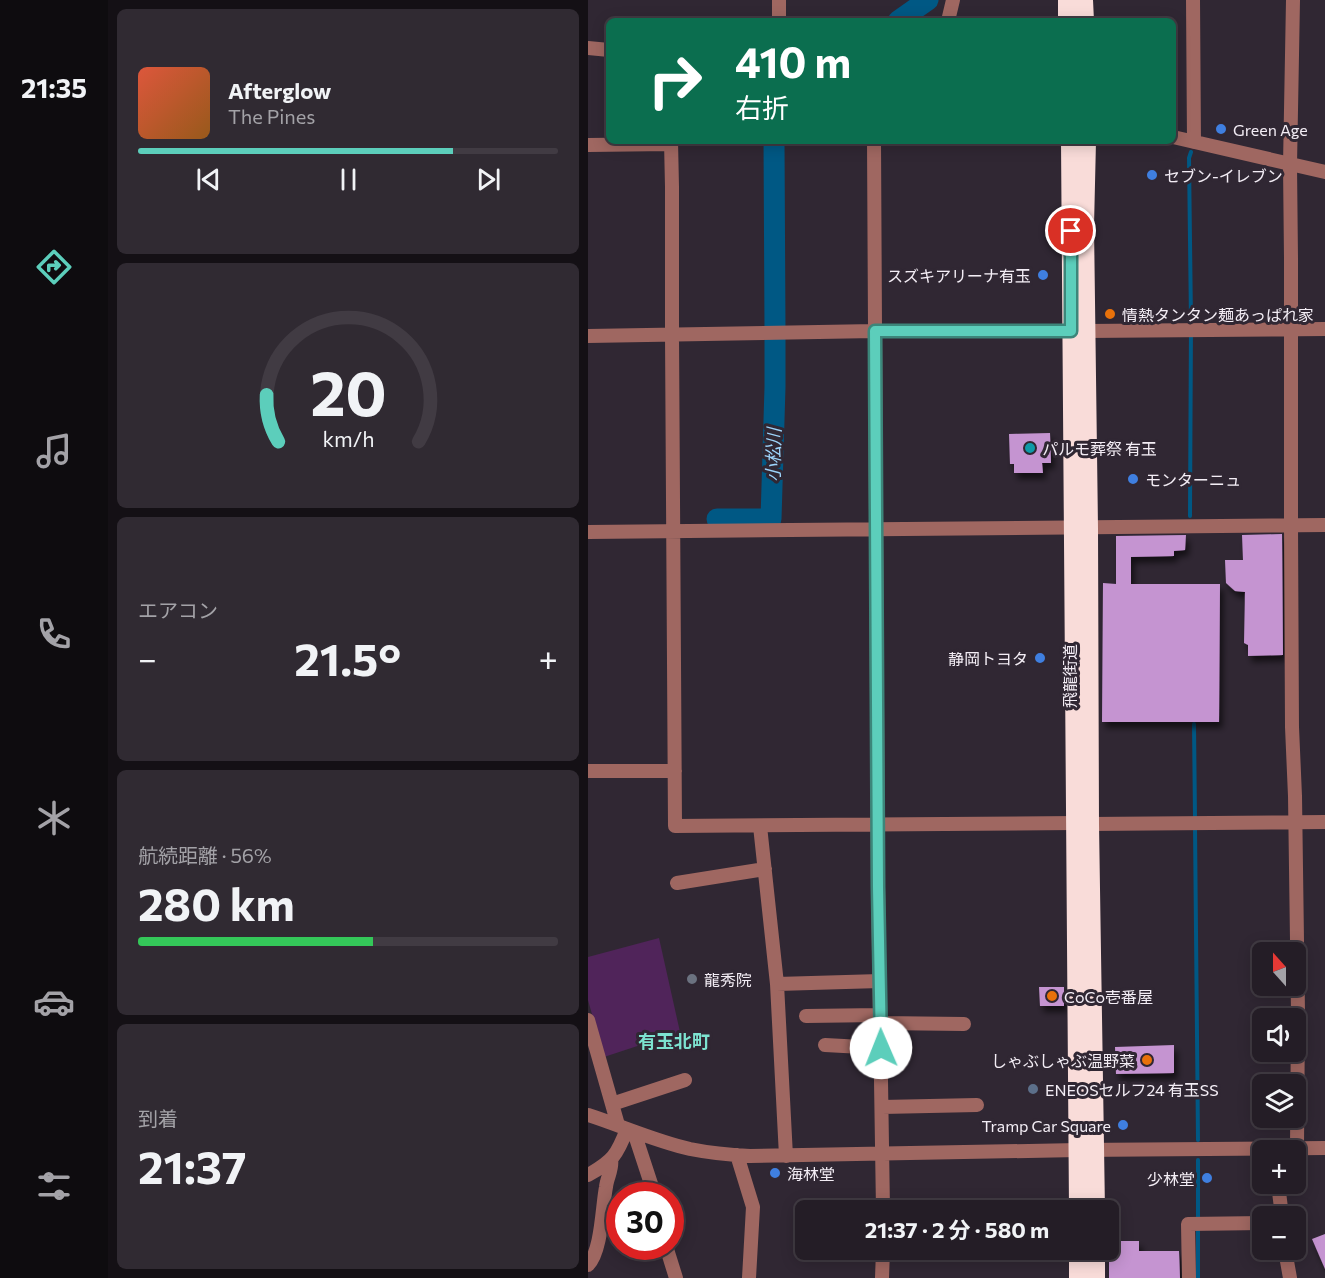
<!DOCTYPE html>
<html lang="ja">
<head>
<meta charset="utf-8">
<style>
  :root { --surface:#241d26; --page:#302a32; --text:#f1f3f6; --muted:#a3a2a7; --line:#413b43; --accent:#5ccebb }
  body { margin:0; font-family:Commissioner,"Noto Sans JP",sans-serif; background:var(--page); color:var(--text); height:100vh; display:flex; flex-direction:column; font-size:22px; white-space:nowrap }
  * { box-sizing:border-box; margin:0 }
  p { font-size:20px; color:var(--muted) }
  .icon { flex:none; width:33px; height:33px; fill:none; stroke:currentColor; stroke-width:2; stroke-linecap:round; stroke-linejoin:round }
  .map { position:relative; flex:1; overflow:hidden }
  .panel { display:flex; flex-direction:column; gap:9px; padding:9px; background:#141015; width:480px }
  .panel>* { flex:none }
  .hud { position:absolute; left:18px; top:18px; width:570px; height:126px; border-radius:9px; box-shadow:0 3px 15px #0003,0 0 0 2px var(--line); background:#0b6e4f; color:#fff; overflow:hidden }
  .needle { width:39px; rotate:339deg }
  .fabs { position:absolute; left:664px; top:942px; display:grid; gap:12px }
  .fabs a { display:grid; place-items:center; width:54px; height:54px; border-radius:9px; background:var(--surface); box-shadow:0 3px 15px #0003,0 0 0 2px var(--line); font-size:30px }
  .speed { position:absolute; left:18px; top:1182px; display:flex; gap:12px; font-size:30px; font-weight:700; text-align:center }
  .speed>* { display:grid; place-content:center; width:78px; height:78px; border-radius:50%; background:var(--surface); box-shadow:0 3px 15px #0003,0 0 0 2px var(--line); line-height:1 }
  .speed .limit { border:9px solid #d22; background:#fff; color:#111 }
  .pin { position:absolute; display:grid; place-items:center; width:51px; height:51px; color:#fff; margin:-26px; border:3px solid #fff; border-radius:50%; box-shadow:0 2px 6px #0007 }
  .me { position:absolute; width:66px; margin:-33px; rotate:359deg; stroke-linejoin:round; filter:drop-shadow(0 0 4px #0008) }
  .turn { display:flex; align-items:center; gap:21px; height:126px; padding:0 30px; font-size:27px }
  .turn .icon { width:78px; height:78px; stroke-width:2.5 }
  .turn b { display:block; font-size:42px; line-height:51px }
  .big { font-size:45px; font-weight:700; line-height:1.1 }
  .panel .card { flex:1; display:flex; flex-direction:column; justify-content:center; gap:9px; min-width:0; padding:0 21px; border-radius:9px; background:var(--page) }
  .panel .dial { align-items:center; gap:0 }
  .dial svg { height:156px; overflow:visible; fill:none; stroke:var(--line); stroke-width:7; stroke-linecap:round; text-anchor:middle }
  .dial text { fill:var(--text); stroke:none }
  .song { display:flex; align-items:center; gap:18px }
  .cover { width:72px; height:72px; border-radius:9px; background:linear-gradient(135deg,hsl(10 70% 55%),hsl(30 70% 35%)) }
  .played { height:6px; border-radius:3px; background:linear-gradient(90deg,var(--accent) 75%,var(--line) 75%) }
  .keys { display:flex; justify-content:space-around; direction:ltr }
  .heat { display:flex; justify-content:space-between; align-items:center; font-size:33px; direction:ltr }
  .charge { height:9px; border-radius:4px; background:linear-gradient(90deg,#34c759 56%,var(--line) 0) }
  .trip { position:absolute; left:207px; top:1200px; width:324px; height:60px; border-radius:9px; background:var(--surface); box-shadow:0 3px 15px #0003,0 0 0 2px var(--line); font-weight:700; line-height:60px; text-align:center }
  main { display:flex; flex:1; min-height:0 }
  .dock { display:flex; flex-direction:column; width:108px; justify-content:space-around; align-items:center; background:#0e0c0f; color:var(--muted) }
  .dock .icon { width:42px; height:42px }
  .dock .selected { color:var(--accent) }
  .dock b { font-size:27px; color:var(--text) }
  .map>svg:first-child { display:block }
  .green { fill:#50245a }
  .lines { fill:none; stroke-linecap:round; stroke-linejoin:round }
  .stream { stroke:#005884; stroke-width:4 }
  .river { stroke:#005884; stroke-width:21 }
  .building { fill:#c594d1; filter:url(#shadow) }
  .minor { stroke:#9f6761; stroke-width:14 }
  .highway { stroke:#f9dcd9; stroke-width:18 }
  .route-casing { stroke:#3c867a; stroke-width:15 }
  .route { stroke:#5ccebb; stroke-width:10 }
  .shop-dot { fill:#3f7fe0; stroke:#302733; stroke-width:2 }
  .food-dot { fill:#e8710a; stroke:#302733; stroke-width:2 }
  .culture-dot { fill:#0f9aa8; stroke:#302733; stroke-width:2 }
  .worship-dot { fill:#6b7280; stroke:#302733; stroke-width:2 }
  .service-dot { fill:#5c6f8a; stroke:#302733; stroke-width:2 }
  .labels { text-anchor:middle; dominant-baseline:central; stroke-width:6; stroke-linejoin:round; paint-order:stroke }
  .poi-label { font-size:16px; fill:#f3edf5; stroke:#302733; text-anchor:start }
  .street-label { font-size:16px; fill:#f3edf5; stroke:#302733 }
  .water-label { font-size:18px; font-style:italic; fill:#9dd4fb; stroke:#302733 }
  .neighbourhood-label { font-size:18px; font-weight:bold; fill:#7de3d0; stroke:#302733 }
</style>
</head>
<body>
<main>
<nav class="dock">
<b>21:35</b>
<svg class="icon selected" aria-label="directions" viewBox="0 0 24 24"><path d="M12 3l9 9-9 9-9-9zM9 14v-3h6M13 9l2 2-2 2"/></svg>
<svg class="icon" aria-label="music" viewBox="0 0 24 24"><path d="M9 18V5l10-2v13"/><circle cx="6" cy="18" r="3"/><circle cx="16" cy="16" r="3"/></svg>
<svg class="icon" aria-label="phone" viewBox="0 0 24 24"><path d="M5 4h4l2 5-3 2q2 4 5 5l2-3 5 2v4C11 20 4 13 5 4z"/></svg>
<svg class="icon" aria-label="climate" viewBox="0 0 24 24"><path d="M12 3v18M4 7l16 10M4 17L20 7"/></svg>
<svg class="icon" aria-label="car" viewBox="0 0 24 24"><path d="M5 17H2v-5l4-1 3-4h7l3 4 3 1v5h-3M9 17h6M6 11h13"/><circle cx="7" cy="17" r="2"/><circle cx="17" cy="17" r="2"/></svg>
<svg class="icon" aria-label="filters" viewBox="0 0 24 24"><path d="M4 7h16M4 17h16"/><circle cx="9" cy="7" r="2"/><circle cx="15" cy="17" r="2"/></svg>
</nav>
<section class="panel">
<div class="card">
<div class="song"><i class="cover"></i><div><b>Afterglow</b><p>The Pines</p></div></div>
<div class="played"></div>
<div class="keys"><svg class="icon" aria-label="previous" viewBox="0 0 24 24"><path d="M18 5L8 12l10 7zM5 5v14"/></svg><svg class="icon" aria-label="pause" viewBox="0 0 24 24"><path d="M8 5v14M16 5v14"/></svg><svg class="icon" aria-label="next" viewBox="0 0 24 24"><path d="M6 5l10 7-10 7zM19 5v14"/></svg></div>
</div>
<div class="card dial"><svg viewBox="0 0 100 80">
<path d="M14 69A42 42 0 1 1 86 69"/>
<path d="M14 69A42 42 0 0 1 8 45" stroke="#5ccebb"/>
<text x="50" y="56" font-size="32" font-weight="700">20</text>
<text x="50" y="72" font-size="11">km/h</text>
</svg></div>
<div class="card"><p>エアコン</p>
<div class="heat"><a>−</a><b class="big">21.5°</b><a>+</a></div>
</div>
<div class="card"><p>航続距離 · 56%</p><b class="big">280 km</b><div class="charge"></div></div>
<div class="card"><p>到着</p><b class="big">21:37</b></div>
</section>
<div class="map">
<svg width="737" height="1278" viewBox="0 0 737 1278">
  <defs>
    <filter id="shadow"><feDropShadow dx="3.5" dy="6" stdDeviation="3" flood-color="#0009"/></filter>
  </defs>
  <rect width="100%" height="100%" fill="#302733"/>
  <path class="green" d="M 71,938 L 92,1032 L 16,1057 L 0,1000 L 0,957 Z"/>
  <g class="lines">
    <path class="stream" d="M 602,516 L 603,322 L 601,158 L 603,152
      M 606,724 L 607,818
      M 607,827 L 610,1140
      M 610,1160 L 610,1278"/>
    <path class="river" d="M 310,21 L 340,0
      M 186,141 L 187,329
      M 129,519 L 183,519 L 187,387 L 187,337"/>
  </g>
  <path class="building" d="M 462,433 L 463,463 L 454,463 L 455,473 L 426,473 L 426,464 L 422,464 L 421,434 Z
    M 694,534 L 695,655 L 660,656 L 660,645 L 656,643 L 657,592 L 647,591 L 638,583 L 637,560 L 655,560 L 654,535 Z
    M 598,535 L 597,550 L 586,551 L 586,556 L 543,557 L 543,584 L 632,584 L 631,722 L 514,722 L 515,583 L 528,584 L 528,536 Z
    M 451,987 L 476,987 L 476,1006 L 452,1006 Z
    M 586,1045 L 586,1073 L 528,1074 L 527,1047 Z
    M 737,1234 L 737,1269 L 724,1239 Z
    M 521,1241 L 551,1241 L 551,1251 L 591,1251 L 592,1278 L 521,1278 Z"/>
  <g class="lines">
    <path class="minor" d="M 605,0 L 606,142
      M 705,0 L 702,165 L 703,258 L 703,525 L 704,727 L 707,796 L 710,1013 L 709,1148
      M 191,21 L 191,0
      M 360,21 L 365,0
      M 0,48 L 21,50
      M 585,137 L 737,172
      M 83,141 L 84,187 L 84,335 L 87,826 L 488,823
      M 286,141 L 290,887 L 295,1210
      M 0,145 L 83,144
      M 498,331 L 737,329
      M 0,336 L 287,331 L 483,331
      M 0,532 L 737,525
      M 0,771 L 87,771
      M 502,824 L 737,822
      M 172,826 L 189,984 L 198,1156
      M 89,883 L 177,869
      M 189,984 L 292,981
      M 218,1016 L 292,1015
      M 0,1020 L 30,1125
      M 292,1023 L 376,1024
      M 237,1045 L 293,1048
      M 24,1104 L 97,1080
      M 294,1107 L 389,1105
      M 0,1115 C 34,1126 67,1141 102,1149 C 122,1153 142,1155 162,1156 L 490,1150 L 737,1148
      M 46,1132 L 67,1196
      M 149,1155 L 165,1207 L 161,1278
      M 0,1175 C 25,1161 29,1155 39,1129
      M 690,1184 L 694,1216
      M 78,1246 L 88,1278
      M 697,1250 L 702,1278
      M 0,1265 C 14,1250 14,1207 18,1187 C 19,1177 25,1169 23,1159
      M 294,1278 L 295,1250
      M 601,1278 L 600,1224 L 675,1223"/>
    <path class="highway" d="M 479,0 L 479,21
      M 496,0 L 497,21
      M 482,141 L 490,1210
      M 499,141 L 497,226 L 501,528 L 502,824 L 508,1210
      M 490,1250 L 490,1278
      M 508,1250 L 508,1278"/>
  </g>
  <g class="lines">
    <defs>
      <path id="route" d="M 293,1048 L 290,887 L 287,331 L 483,331 L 483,231"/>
    </defs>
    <use href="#route" class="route-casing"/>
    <use href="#route" class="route"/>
  </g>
  <g class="shop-dot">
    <circle cx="633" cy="129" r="6"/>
    <circle cx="564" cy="175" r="6"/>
    <circle cx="455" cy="275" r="6"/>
    <circle cx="545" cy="479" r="6"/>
    <circle cx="452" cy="658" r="6"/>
    <circle cx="535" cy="1125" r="6"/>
    <circle cx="187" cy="1173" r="6"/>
    <circle cx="619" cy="1178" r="6"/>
  </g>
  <g class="food-dot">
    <circle cx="522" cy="314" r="6"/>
    <circle cx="464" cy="996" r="6"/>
    <circle cx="559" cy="1060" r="6"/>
  </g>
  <circle class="culture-dot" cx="442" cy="448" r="6"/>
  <circle class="worship-dot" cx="104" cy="979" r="6"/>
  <circle class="service-dot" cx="445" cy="1089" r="6"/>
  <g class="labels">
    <g class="poi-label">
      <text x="645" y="129">Green Age</text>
      <text x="576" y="175">セブン-イレブン</text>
      <text x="443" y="275" text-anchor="end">スズキアリーナ有玉</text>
      <text x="534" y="314">情熱タンタン麺あっぱれ家</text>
      <text x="454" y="448">パルモ葬祭 有玉</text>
      <text x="557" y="479">モンターニュ</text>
      <text x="440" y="658" text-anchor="end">静岡トヨタ</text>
      <text x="116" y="979">龍秀院</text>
      <text x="476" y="996">CoCo壱番屋</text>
      <text x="547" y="1060" text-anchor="end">しゃぶしゃぶ温野菜</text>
      <text x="457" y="1089">ENEOSセルフ24 有玉SS</text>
      <text x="523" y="1125" text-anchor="end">Tramp Car Square</text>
      <text x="199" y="1173">海林堂</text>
      <text x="607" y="1178" text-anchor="end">少林堂</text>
    </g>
    <g class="street-label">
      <text transform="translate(481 676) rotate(-90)">飛龍街道</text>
    </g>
    <g class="water-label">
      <text transform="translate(185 455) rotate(-89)">小松川</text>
    </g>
    <g class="neighbourhood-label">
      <text x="86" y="1041">有玉北町</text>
    </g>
  </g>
</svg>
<div class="fabs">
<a><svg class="needle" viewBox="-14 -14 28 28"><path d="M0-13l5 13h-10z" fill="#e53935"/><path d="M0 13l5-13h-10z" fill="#a3a2a7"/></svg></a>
<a><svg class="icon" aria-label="sound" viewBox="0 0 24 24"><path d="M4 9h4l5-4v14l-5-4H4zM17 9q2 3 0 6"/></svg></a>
<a><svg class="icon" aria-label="layers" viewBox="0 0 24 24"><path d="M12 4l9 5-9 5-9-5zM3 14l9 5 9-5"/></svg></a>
<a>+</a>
<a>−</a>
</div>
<div class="speed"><div class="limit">30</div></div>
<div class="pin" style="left:483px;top:231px;background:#d93025"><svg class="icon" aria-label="arrive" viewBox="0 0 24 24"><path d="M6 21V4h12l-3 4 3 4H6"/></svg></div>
<svg class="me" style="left:293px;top:1048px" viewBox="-20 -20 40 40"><circle r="19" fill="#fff"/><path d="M0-13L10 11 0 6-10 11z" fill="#5ccebb"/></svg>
<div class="trip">21:37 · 2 分 · 580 m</div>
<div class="hud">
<div class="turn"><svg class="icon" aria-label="right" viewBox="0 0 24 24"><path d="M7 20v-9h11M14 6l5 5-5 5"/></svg><div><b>410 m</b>右折</div></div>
</div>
</div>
</main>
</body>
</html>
